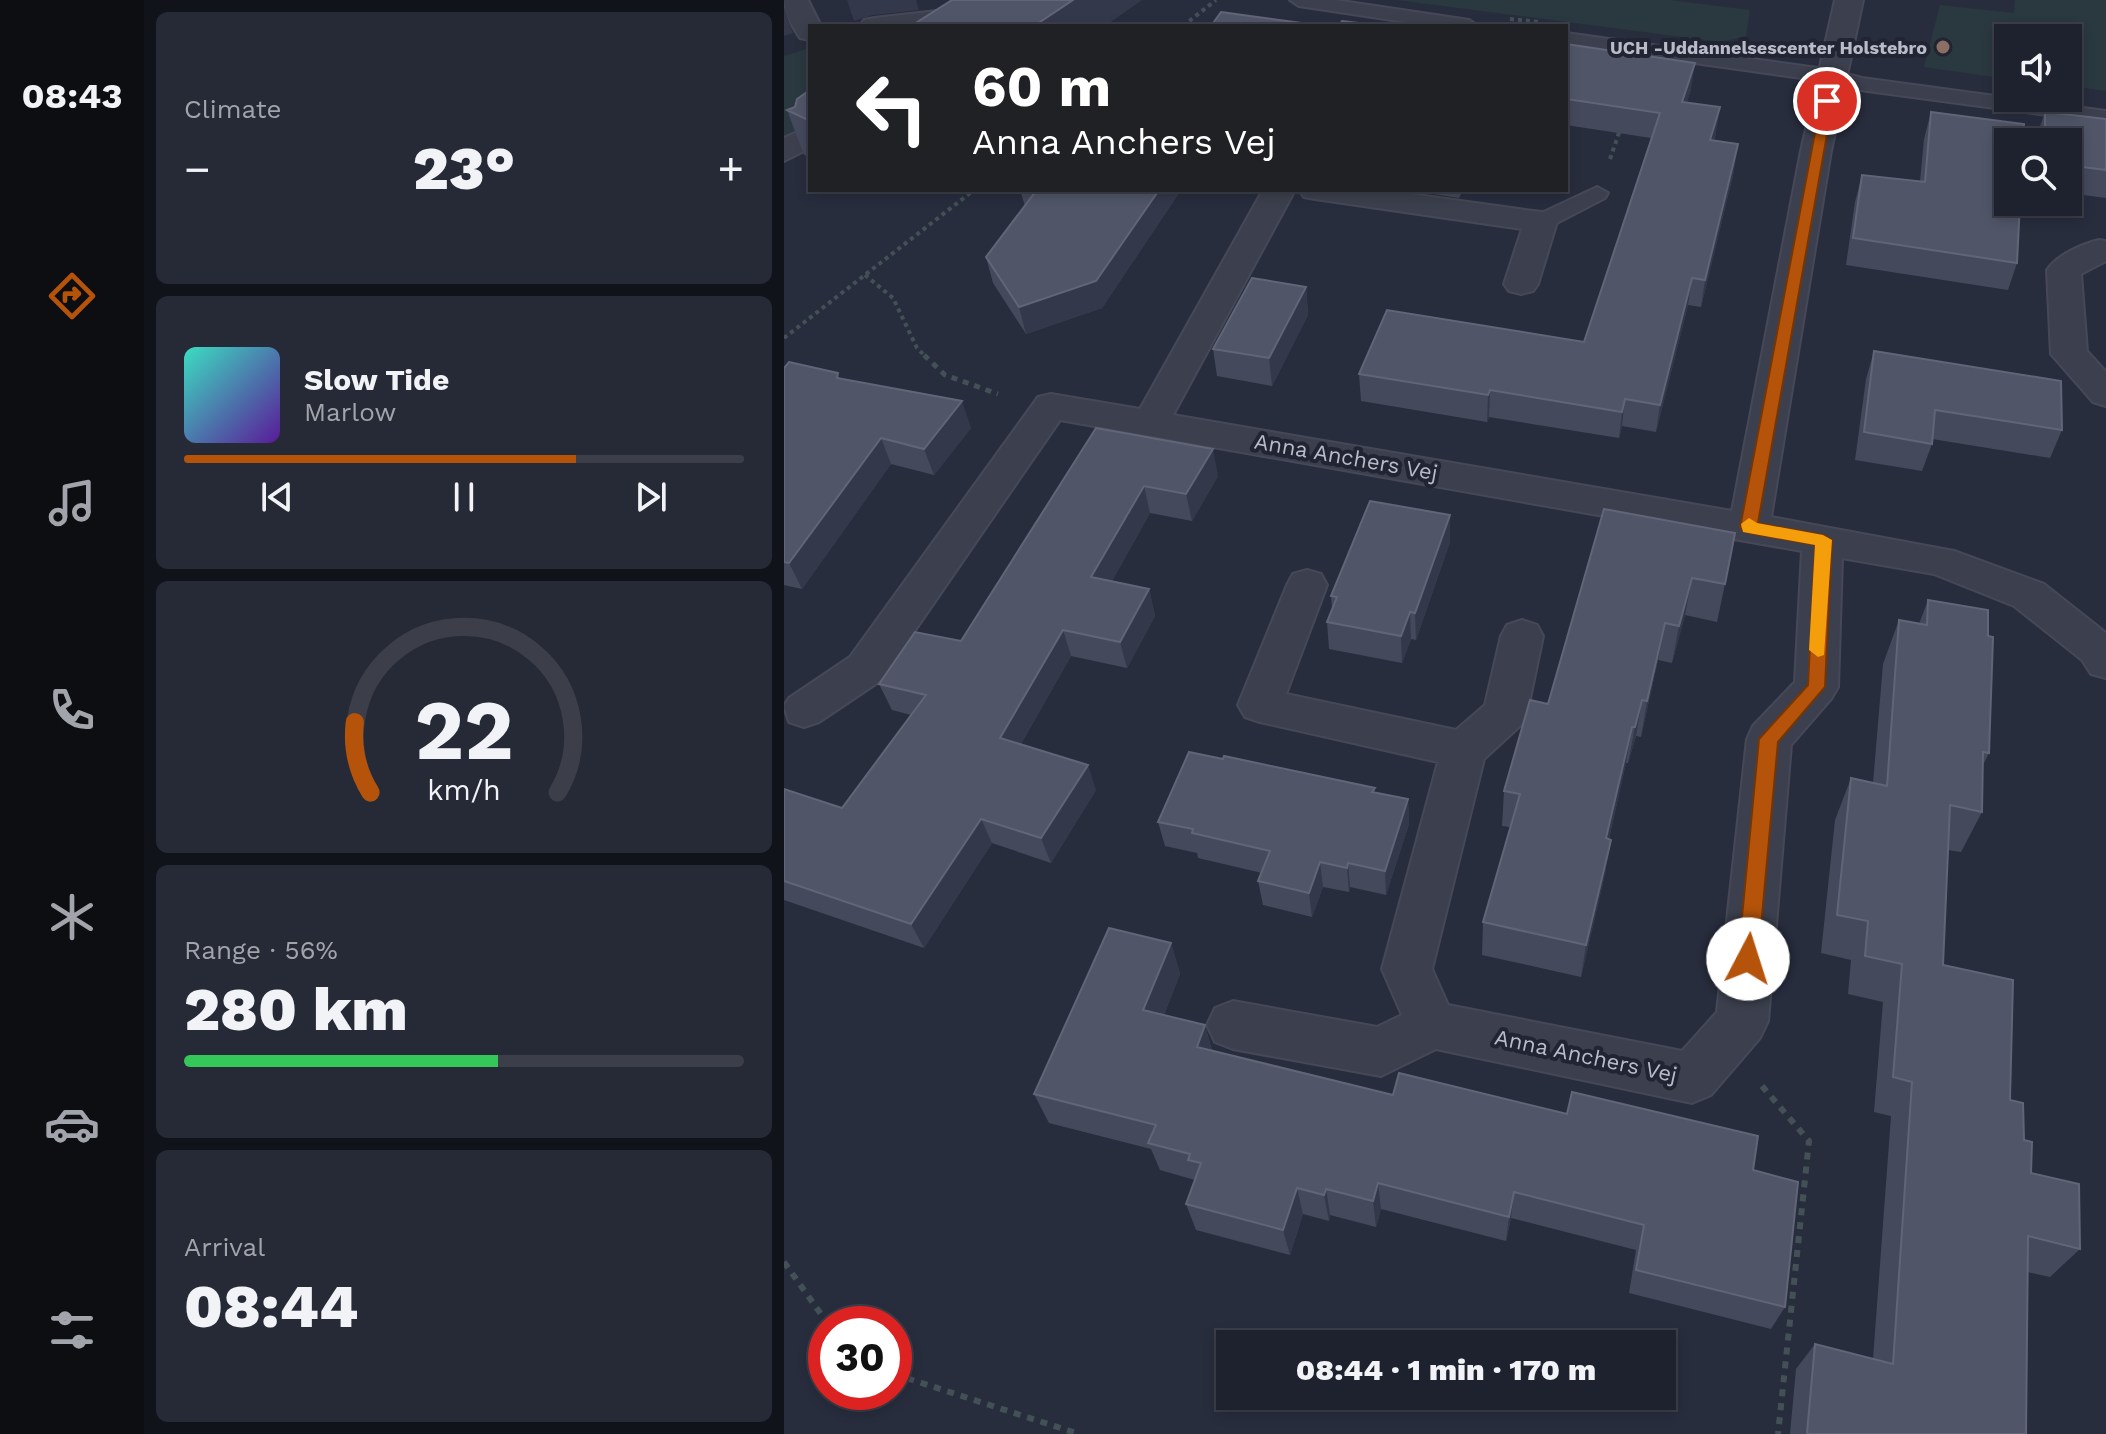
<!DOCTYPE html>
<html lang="en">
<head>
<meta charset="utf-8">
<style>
  :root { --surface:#1e222e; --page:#262a36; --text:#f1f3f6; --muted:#a1a4aa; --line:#3c3f4a; --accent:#b45309 }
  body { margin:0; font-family:"Work Sans",sans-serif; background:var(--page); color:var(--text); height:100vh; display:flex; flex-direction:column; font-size:30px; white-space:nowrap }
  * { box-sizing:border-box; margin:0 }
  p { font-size:26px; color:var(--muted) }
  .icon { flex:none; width:44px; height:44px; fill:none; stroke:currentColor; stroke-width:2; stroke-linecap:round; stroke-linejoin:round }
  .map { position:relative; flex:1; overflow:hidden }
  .side { display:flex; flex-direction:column; gap:12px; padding:12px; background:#101319; width:640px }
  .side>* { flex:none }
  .banner { position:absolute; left:24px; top:24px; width:760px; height:168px; border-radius:0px; box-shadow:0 4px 12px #0003,0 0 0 2px var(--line); background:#202124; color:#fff; overflow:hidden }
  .controls { position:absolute; left:1210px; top:24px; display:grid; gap:16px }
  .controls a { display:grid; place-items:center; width:88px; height:88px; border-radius:0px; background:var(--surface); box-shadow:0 4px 12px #0003,0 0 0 2px var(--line); font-size:40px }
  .speed { position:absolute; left:24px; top:1306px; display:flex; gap:16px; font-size:40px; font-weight:700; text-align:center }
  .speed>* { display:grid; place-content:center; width:104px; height:104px; border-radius:50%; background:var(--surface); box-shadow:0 4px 12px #0003,0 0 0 2px var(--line); line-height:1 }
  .speed .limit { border:12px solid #d22; background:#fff; color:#111 }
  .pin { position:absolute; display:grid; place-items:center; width:68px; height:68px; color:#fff; margin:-34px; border:4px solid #fff; border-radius:50%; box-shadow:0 2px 8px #0007 }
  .me { position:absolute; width:88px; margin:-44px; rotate:5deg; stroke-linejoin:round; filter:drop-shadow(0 0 6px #0008) }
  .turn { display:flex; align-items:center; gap:28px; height:168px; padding:0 32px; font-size:36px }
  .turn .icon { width:104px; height:104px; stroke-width:2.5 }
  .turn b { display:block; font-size:56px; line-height:68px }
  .big { font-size:60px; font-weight:800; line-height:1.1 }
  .side .card { flex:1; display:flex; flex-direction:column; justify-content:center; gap:12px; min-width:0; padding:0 28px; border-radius:12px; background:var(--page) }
  .side .dial { align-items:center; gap:0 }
  .dial svg { height:208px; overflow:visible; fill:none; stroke:var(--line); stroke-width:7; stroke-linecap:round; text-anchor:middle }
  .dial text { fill:var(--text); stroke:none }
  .song { display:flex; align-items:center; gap:24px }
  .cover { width:96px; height:96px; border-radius:12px; background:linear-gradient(135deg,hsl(170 70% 55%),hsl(270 70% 35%)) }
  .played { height:8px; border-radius:4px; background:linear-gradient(90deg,var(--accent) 70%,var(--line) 70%) }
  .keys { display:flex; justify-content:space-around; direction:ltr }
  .heat { display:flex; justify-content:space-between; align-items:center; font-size:44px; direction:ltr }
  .charge { height:12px; border-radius:6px; background:linear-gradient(90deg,#34c759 56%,var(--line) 0) }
  .trip { position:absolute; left:432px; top:1330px; width:460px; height:80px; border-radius:0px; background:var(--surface); box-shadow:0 4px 12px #0003,0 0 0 2px var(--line); font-weight:800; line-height:80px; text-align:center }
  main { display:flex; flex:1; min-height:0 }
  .menu { display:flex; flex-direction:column; width:144px; justify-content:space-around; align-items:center; background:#0c0e12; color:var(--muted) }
  .menu .icon { width:56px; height:56px }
  .menu .active { color:var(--accent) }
  .menu b { font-size:36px; color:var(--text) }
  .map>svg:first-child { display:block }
  .green { fill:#2a383f }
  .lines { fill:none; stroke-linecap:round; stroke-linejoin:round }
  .service-casing { stroke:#464857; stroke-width:4 }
  .minor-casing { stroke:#464857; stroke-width:4 }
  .path-far2 { stroke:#435157; stroke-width:4; stroke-dasharray:4 4; stroke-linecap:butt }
  .path-far1 { stroke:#435157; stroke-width:5; stroke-dasharray:6 6; stroke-linecap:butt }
  .path { stroke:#435157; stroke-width:6; stroke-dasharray:7 7; stroke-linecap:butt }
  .service { fill:#3c404e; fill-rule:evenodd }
  .minor { fill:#3c404e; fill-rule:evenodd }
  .wall { fill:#44495c }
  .shaded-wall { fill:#33384b }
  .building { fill:#505568; stroke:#616577; stroke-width:2 }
  .route { fill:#b45309; stroke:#753606; stroke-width:2 }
  .slow { fill:#f59e0b }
  .education-dot { fill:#8d6e63; stroke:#212433; stroke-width:3 }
  .labels { text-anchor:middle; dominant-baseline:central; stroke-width:8; stroke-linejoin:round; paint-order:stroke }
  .far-poi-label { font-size:18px; font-weight:bold; fill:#b9bbc9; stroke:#212433; text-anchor:end }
  .street-label { font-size:22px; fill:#b9bbc9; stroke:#212433 }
</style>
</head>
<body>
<main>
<nav class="menu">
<b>08:43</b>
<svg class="icon active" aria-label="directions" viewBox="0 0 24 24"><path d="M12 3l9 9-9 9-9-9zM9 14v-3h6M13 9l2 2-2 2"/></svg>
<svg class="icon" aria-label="music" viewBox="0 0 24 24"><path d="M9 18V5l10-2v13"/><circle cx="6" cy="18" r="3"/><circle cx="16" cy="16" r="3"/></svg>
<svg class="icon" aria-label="phone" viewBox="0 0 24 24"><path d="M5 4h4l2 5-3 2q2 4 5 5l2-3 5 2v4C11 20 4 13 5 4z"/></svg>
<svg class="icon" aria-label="climate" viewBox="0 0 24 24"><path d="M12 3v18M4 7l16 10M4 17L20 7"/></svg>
<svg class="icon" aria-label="car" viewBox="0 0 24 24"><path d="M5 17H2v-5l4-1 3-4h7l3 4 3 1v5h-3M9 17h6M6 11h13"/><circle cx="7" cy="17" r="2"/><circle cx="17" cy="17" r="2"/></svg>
<svg class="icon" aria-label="filters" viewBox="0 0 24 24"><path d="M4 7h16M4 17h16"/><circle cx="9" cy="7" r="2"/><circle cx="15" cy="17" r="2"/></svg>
</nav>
<section class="side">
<div class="card"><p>Climate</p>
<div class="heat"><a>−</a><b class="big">23°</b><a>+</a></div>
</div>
<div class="card">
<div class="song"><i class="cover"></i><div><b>Slow Tide</b><p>Marlow</p></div></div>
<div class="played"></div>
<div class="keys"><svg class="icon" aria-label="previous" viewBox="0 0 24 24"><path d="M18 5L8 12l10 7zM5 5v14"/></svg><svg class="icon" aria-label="pause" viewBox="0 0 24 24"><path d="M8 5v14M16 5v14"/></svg><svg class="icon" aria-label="next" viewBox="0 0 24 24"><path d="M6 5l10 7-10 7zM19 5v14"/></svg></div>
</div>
<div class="card dial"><svg viewBox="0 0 100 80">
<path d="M14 69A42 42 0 1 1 86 69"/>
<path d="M14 69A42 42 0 0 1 8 42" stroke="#b45309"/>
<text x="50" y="56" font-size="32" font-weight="700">22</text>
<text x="50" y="72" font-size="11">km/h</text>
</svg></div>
<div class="card"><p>Range · 56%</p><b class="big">280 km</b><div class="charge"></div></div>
<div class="card"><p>Arrival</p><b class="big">08:44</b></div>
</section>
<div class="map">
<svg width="1322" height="1434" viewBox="0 0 1322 1434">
  <rect width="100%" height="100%" fill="#282d3e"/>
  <path class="green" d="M 613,0 L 886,0 L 966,10 L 962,36 L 938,42 Z
    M 1231,0 L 1322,0 L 1322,91 L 1284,86 L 1284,38 L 1224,38 L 1224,79 L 1140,67 L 1156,5 L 1230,13 Z
    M 26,48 L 26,130 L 0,143 L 0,56 Z"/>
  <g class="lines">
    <defs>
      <path id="service" d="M 506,0 L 551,0 L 685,20 L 694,26 L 648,26 L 515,6 Z
        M 782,33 L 1048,70 L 1078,78 L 1322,111 L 1322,123 L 1076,90 L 1046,82 L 782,45 Z
        M 813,187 L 824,193 L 821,198 L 765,227 L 757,229 L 746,222 L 749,217 Z"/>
      <path id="minor" d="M 0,0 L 24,0 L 37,26 L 26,26 L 26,40 L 16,38 C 9,27 0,13 0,0 Z
        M 1051,0 L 1079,0 L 1047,151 L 987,517 L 1170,551 L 1260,584 L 1322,633 L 1322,678 L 1307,674 L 1298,660 L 1230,606 L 1150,574 L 1058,558 L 1054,687 L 1047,699 L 1007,745 L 984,1021 L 976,1038 L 927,1095 L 908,1103 L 652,1049 L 597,1076 L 449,1049 L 431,1042 L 423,1025 L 431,1008 L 449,1001 L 593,1027 L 618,1015 L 598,969 L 654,762 L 476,722 L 461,717 L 454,705 L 503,585 L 509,574 L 523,570 L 537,574 L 543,585 L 502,694 L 672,730 L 701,705 L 717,636 L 723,625 L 738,620 L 753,625 L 759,636 L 743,713 L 737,725 L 700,759 L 648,969 L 664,1005 L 898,1051 L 933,1012 L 963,739 L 969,726 L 1011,682 L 1018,551 L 276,420 L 96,681 L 35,722 L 20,727 L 5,722 L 0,706 L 5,698 L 66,657 L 254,397 L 267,394 L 356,409 L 479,190 L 511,190 L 389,415 L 948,511 L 1017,151 Z
        M 162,10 L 172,12 L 176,18 L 172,24 L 76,26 L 80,20 L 90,18 Z
        M 26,126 L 26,148 L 0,161 L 0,138 Z
        M 515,190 L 598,190 L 757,212 L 768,215 L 773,222 L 754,284 L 749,291 L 737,294 L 725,291 L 720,284 L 738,229 L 531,199 L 520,197 Z
        M 1315,240 L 1322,241 L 1322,261 L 1297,274 L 1303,351 L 1322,372 L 1322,406 L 1309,402 L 1267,354 L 1263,270 C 1273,255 1298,244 1315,240 Z"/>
    </defs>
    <use href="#service" class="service-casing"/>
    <use href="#minor" class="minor-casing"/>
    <path class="path-far2" d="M 726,19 L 756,22
      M 399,26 L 432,0
      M 826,159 L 837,127
      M 81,275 L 109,298 L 133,348 L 142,357
      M 0,338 L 190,190"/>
    <path class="path-far1" d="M 140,355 L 161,375 L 214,394"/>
    <path class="path" d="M 978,1086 L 1025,1141 L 994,1434
      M 0,1262 L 44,1324
      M 110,1374 L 295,1434"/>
    <use href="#service" class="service"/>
    <use href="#minor" class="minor"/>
  </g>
  <path class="wall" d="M 782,44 L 907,89 L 903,102 L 932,133 L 930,141 L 950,171 L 917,307 L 904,305 L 872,432 L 838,426 L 835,438 L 705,417 L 703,422 L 577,401 L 575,374 L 800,342 L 867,138 L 782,125 Z
    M 26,90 L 26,157 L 20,155 L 3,110 L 11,107 Z
    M 1147,112 L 1233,263 L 1224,290 L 1062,265 L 1071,202 L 1078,175 L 1136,181 L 1140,139 Z
    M 1261,112 L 1322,119 L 1322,198 L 1284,193 L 1284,142 L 1252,142 L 1252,138 Z
    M 236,190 L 397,190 L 318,308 L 242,334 L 209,283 L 202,257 L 241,206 Z
    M 623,190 L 679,190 L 675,198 Z
    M 522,287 L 524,315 L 488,386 L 433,376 L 429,349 Z
    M 1090,351 L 1278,430 L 1266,458 L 1148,439 L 1148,444 L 1138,471 L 1071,460 L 1082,379 Z
    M 0,368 L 56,378 L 187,428 L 150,475 L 107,464 L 18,589 L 0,585 Z
    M 312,428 L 434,476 L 408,521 L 366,513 L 328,581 L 365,589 L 371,616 L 343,668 L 287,656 L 237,744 L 312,790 L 267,863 L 208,843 L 140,948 L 0,900 L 0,789 L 58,808 L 127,715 L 108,710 L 95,684 L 177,641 Z
    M 820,509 L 941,584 L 933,622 L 901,615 L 888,663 L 874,660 L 857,737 L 852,736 L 844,763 L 842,763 L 825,839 L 821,874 L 797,977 L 698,955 L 699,922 L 726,827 L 718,826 L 720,791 L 764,704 Z
    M 666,515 L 666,542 L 632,640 L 627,639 L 618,663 L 545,649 L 543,622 L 548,609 L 547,596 Z
    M 1144,600 L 1204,636 L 1205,753 L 1199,765 L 1198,812 L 1177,852 L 1164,850 L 1159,965 L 1226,1100 L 1240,1140 L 1247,1173 L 1296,1249 L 1266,1277 L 1243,1272 L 1242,1434 L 1006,1434 L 1012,1369 L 1031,1344 L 1089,1359 L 1107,1116 L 1090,1112 L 1099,1002 L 1064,994 L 1067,960 L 1037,953 L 1051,820 L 1067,778 L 1089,783 L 1099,664 L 1115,620 L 1135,624 Z
    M 591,788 L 591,792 L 624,799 L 625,824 L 602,895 L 566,887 L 565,892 L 539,887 L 528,917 L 479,905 L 474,881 L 478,873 L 414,858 L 413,853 L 381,846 L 374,822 Z
    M 387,943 L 396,974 L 380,1015 L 421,1025 L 428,1050 L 609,1095 L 969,1170 L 1001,1307 L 987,1329 L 845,1293 L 852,1250 L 727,1218 L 722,1241 L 597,1209 L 592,1227 L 546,1215 L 545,1221 L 519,1214 L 506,1255 L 412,1230 L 402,1204 L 411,1180 L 376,1170 L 367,1149 L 265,1123 L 250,1094 Z"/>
  <path class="shaded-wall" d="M 63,0 L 132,0 L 135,10 L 89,15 L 70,21 Z
    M 289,0 L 358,0 L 321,26 L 250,26 Z
    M 0,7 L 9,33 L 0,36 Z
    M 911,63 L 907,89 L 895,128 L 898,102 Z
    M 936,107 L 932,133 L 922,167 L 926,140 Z
    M 954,144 L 950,171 L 917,307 L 921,280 Z
    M 375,190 L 397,190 L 318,308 L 242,334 L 235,307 Z
    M 908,278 L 904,305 L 872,432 L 876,405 Z
    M 522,287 L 524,315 L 488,386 L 485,358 Z
    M 706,390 L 705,417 L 703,422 L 704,395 Z
    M 841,399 L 838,426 L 835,438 L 838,412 Z
    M 178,401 L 187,428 L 150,475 L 140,449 Z
    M 97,438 L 107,464 L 18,589 L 5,563 Z
    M 429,449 L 434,476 L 408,521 L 402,494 Z
    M 360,486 L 366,513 L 315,604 L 307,577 Z
    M 666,515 L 666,542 L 632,640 L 631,613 Z
    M 908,578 L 901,615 L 888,663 L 895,626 Z
    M 365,589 L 371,616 L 343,668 L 336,642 Z
    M 626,612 L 627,639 L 618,663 L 617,636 Z
    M 881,623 L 874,660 L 857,737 L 863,701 Z
    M 279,630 L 287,656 L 226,763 L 216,738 Z
    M 858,700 L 852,736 L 844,763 L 851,727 Z
    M 848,727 L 842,763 L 817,873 L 822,838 Z
    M 304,765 L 312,790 L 267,863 L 257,838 Z
    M 624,799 L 625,824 L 602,895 L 601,871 Z
    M 197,819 L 208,843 L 140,948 L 127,924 Z
    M 827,840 L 821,874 L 797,977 L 802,945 Z
    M 536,862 L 539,887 L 528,917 L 525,893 Z
    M 564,863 L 566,887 L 565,892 L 563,868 Z
    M 387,943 L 396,974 L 370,1040 L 359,1010 Z
    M 421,1025 L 429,1055 L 413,1047 Z
    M 594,1183 L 597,1209 L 592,1227 L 589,1201 Z
    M 513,1188 L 519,1214 L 506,1255 L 499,1230 Z
    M 542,1189 L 546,1215 L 545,1221 L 540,1195 Z
    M 730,1192 L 727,1218 L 722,1241 L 725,1217 Z"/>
  <path class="building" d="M 168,0 L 289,0 L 250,26 L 127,26 Z
    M 437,12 L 540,26 L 427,26 Z
    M 558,21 L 599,26 L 555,26 Z
    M 782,44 L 911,63 L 898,102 L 936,107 L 926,140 L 954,144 L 921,280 L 908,278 L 876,405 L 841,399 L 838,412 L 706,390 L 704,395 L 575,374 L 603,310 L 800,342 L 876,113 L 782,99 Z
    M 26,90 L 26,121 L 3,110 L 11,107 L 13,99 Z
    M 1147,112 L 1240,124 L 1239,142 L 1224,142 L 1224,202 L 1236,202 L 1233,263 L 1069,238 L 1078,175 L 1141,182 Z
    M 1261,112 L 1322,119 L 1322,170 L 1284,165 L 1284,142 L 1261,142 Z
    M 248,190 L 375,190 L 312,281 L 235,307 L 202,257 L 252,191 Z
    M 468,278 L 522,287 L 485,358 L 429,349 Z
    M 1090,351 L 1277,381 L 1278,430 L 1151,410 L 1148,444 L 1080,432 Z
    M 5,362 L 54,373 L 53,378 L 178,401 L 140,449 L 97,438 L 5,563 L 0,562 L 0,368 Z
    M 312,428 L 429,449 L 402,494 L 360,486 L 307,577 L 365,589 L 336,642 L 279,630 L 216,738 L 304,765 L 257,838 L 197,819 L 127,924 L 0,881 L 0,789 L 58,808 L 142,695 L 95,684 L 131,632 L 177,641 Z
    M 586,501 L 666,515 L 631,613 L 626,612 L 617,636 L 543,622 L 553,597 L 547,596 Z
    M 820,509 L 951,533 L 941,584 L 908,578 L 895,626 L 881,623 L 863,701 L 858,700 L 851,727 L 848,727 L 822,838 L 827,840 L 802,945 L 699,922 L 736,794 L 720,791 L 746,700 L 764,704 Z
    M 1144,600 L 1204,610 L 1204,636 L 1209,637 L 1205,753 L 1199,752 L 1198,812 L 1166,805 L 1159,965 L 1229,980 L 1226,1100 L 1239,1103 L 1240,1140 L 1248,1142 L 1247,1173 L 1295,1184 L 1296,1249 L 1244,1236 L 1242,1434 L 1025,1434 L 1023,1433 L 1031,1344 L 1109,1364 L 1128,1082 L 1109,1077 L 1118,964 L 1081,956 L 1084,921 L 1053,915 L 1067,778 L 1103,786 L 1115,620 L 1143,625 Z
    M 405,752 L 439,759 L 440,756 L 591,788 L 588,792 L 624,799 L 601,871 L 564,863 L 563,868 L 536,862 L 525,893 L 474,881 L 486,851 L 408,833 L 409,829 L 374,822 Z
    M 325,928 L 387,943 L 359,1010 L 421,1025 L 413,1047 L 609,1095 L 615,1073 L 783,1114 L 788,1092 L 974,1136 L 969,1170 L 1014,1182 L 1001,1307 L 852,1270 L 860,1225 L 730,1192 L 725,1217 L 594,1183 L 589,1201 L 542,1189 L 540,1195 L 513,1188 L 499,1230 L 402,1204 L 417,1163 L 404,1160 L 406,1154 L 364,1143 L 372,1125 L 250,1094 Z"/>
  <path class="route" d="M 1043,97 L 1049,101 L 974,523 L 1039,535 L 1048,540 L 1041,687 L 994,742 L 974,959 L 971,965 L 964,968 L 957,965 L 954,959 L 975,739 L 1024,685 L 1031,545 L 965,533 L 956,528 L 1037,101 Z"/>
  <path class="slow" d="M 965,518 L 973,523 L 1039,535 L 1048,540 L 1040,655 L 1034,657 L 1025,650 L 1031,545 L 959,532 L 957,524 Z"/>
  <circle class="education-dot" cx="1159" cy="47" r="8"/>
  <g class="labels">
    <g class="far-poi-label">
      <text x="1143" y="47">UCH -Uddannelsescenter Holstebro</text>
    </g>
    <g class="street-label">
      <text transform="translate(562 457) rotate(10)">Anna Anchers Vej</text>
      <text transform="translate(802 1056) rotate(12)">Anna Anchers Vej</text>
    </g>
  </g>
</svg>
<div class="controls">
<a><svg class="icon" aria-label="sound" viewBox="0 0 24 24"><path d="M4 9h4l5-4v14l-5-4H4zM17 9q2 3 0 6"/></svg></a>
<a><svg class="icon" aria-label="search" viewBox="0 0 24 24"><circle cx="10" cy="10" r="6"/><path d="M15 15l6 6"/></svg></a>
</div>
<div class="speed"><div class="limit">30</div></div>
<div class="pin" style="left:1043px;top:101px;background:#d93025"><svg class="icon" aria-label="arrive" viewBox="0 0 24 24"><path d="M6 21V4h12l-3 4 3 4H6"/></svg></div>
<svg class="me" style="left:964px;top:959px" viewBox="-20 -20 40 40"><circle r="19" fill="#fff"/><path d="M0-13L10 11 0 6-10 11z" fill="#b45309"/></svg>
<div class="trip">08:44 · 1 min · 170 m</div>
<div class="banner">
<div class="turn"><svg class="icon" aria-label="left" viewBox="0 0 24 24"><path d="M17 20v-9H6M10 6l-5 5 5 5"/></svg><div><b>60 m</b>Anna Anchers Vej</div></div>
</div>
</div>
</main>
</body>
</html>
